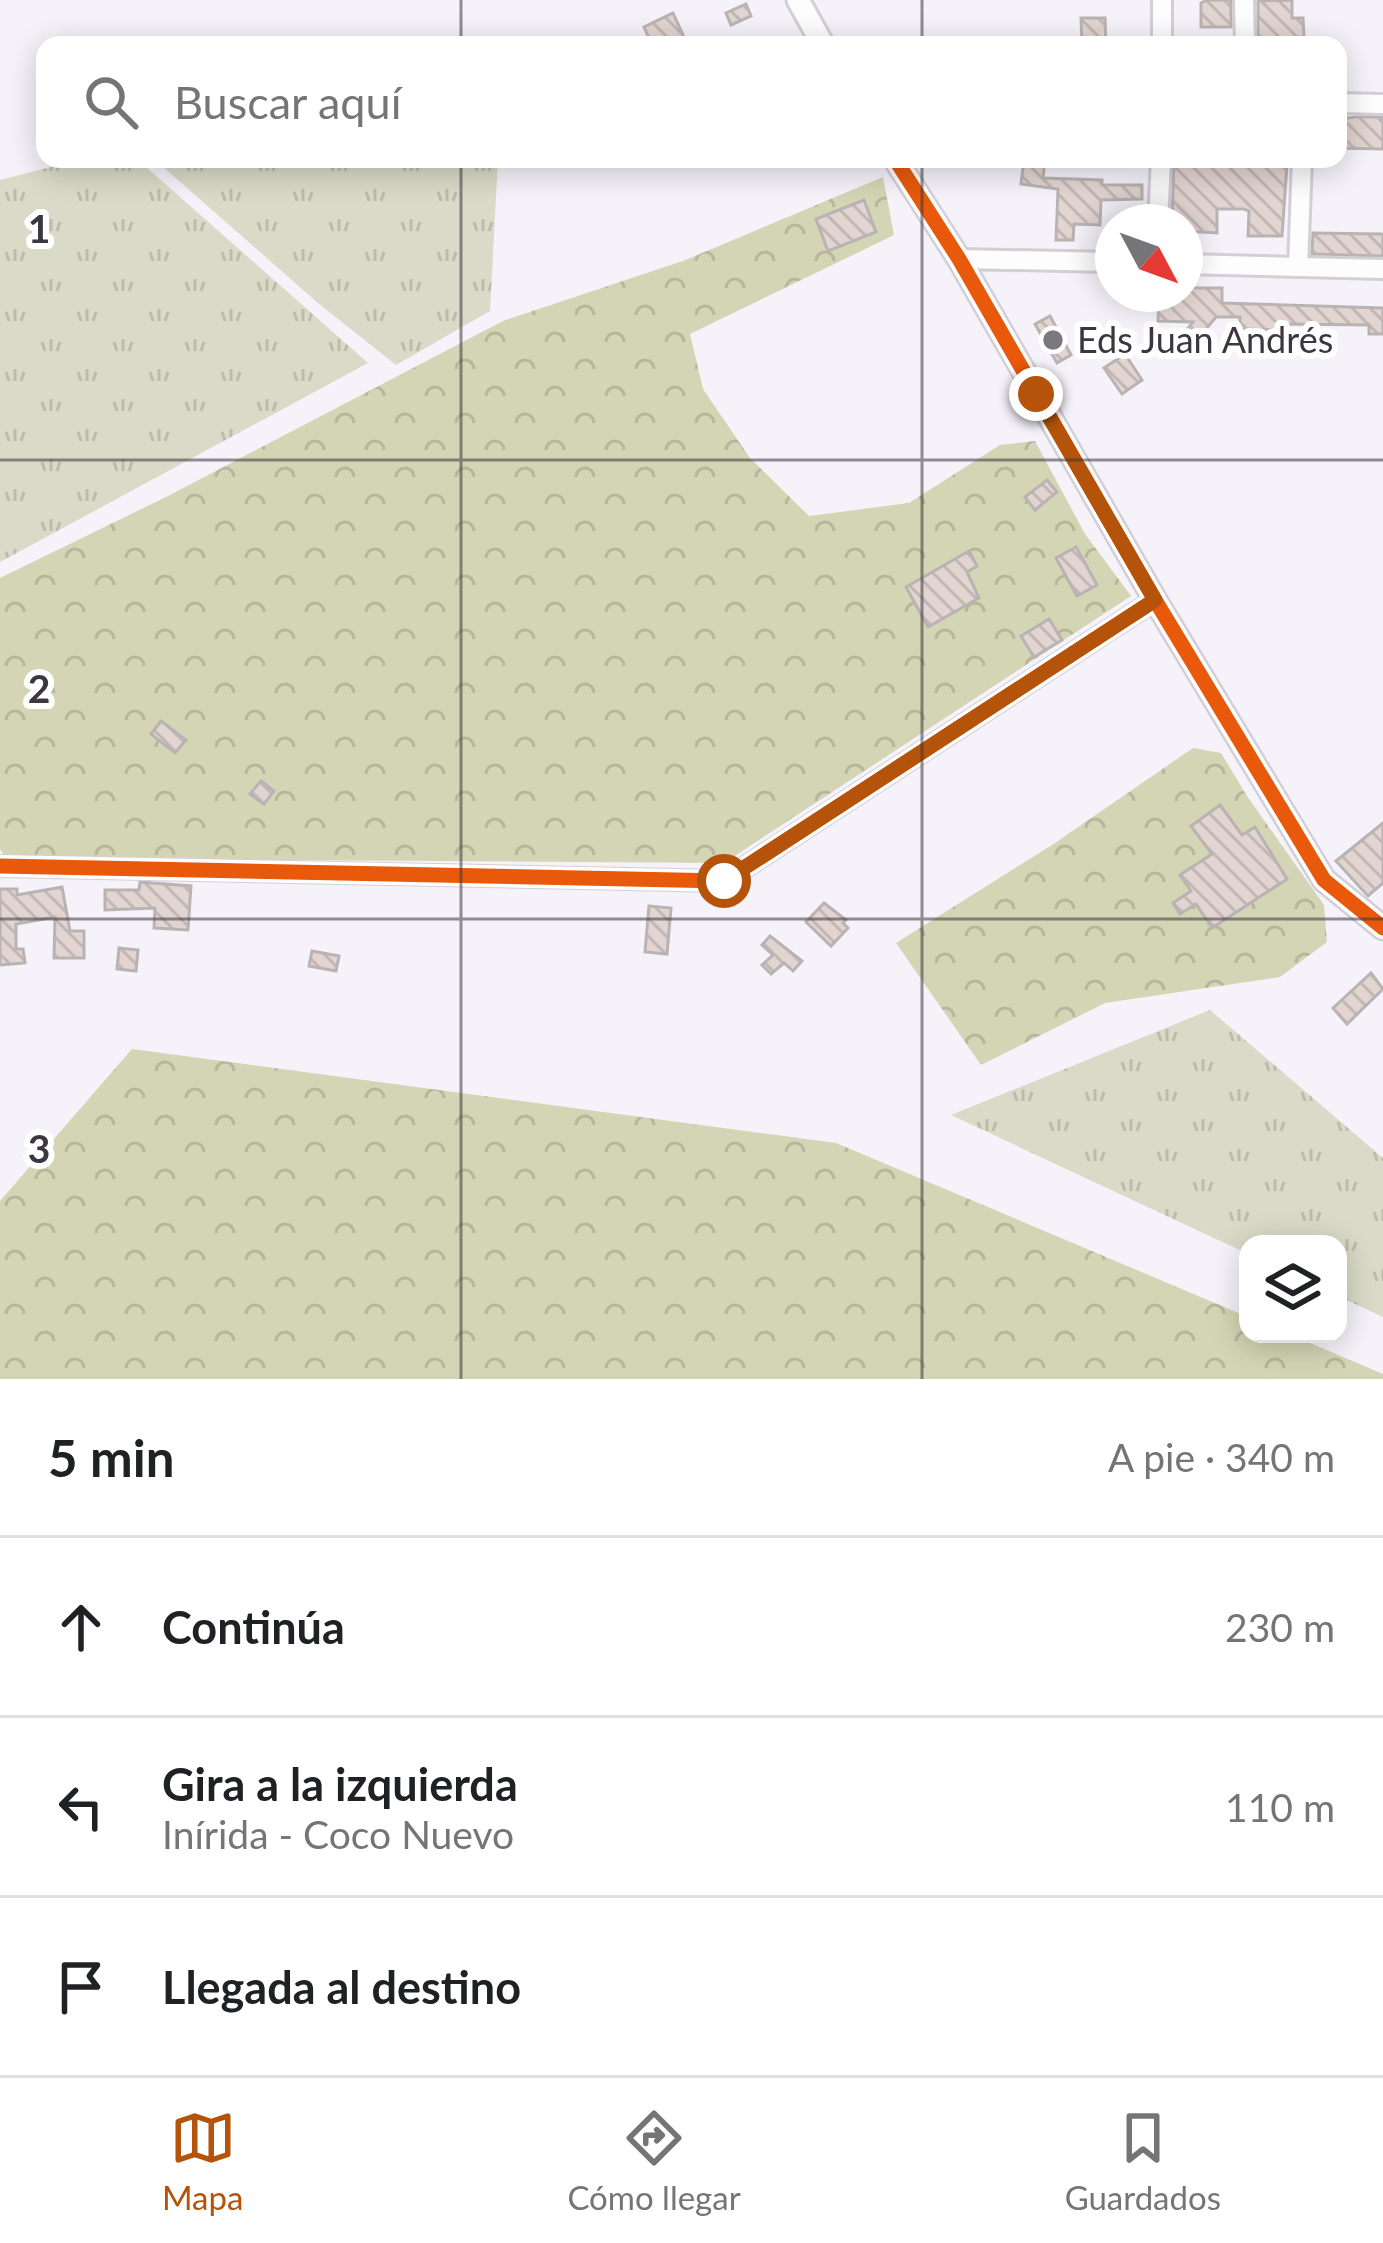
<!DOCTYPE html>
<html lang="es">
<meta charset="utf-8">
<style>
:root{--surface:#fff;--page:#f2f2f2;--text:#202124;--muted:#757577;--line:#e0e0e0;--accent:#b45309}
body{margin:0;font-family:Lato,sans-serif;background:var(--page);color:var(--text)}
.controls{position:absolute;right:36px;bottom:36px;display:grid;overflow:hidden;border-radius:24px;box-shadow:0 6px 30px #0003}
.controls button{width:108px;height:108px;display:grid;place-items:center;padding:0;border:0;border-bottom:3px solid var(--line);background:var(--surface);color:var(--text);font:60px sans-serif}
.compass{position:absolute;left:1095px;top:204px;width:108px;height:108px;border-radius:50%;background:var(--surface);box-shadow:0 6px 30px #0003;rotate:131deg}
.stop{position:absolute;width:36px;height:36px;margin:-27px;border:9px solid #b45309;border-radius:50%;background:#fff}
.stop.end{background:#b45309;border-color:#fff;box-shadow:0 3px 12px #0008}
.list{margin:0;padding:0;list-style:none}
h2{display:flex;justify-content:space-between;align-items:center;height:156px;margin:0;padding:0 48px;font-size:51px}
h2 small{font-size:39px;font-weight:400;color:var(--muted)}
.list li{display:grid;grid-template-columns:78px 1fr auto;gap:36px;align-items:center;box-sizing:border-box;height:180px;padding:0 48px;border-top:3px solid var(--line)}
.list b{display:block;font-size:45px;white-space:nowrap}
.list p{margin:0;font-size:39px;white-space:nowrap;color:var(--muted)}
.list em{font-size:39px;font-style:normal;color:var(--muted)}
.icon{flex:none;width:66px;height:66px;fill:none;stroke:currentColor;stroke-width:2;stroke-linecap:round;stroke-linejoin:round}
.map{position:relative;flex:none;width:1383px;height:1379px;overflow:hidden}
.search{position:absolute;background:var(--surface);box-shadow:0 6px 30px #0003;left:36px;right:36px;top:36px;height:132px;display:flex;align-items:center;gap:30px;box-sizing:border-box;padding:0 42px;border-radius:24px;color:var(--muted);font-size:45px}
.sheet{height:696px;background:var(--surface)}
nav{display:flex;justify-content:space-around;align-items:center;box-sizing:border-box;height:168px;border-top:3px solid var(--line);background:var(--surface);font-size:33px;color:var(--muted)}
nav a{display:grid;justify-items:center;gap:6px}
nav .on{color:var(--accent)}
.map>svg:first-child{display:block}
.grass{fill:url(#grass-tufts)}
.forest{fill:url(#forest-crowns)}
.building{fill:url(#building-back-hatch);stroke:#bab3b4;stroke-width:3}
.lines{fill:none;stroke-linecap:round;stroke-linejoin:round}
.minor-casing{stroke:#d3cfd7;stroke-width:24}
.tertiary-casing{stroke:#d3cfd7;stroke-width:27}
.minor{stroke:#fefdfe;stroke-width:18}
.tertiary{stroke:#fefdfe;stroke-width:21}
.cycleway-casing{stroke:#fff;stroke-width:22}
.cycleway{stroke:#e8590c;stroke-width:15}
.route{stroke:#b45309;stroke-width:15}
.grid{fill:none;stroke:#3b363f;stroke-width:3;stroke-opacity:0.55}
.poi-dot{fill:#7c7880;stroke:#fff;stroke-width:4.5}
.labels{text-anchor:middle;stroke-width:12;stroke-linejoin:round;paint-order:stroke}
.poi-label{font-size:36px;fill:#3b363f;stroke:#fff;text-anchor:start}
.grid-label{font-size:39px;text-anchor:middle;font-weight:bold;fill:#3b363f;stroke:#fff;stroke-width:12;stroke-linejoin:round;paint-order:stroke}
</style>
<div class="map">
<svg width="1383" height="1379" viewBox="0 0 1383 1379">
<defs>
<pattern id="grass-tufts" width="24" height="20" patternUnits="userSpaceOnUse" patternTransform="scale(3)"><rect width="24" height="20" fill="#d9dac7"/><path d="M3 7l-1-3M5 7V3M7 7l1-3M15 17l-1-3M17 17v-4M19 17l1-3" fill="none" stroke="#bbbcac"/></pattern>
<pattern id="forest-crowns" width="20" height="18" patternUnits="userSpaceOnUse" patternTransform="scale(3)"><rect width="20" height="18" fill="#d3d5b4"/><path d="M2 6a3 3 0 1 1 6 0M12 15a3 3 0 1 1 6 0" fill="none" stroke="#b6b79c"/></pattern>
<pattern id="building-back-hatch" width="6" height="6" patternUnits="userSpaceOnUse" patternTransform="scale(3)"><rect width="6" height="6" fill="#e2d4d0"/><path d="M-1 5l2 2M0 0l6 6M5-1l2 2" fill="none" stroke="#c3b7b4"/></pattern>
</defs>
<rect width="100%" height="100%" fill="#f6f2fa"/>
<g class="grass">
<path d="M 82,159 L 137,159 L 368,363 L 0,562 L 0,180 Z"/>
<path d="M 154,159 L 498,159 L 490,311 L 396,365 L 318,303 Z"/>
<path d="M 1210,1010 L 1383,1158 L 1383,1317 L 1338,1296 L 1338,1244 L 1248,1244 L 1248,1254 L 951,1115 Z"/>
</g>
<g class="forest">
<path d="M 883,177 L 894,235 L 690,334 L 703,389 L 750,458 L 809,516 L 909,503 L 1000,445 L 1035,441 L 1085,534 L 1131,596 L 724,863 L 6,858 L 0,849 L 0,578 L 166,497 L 503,321 L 683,261 Z"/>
<path d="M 1193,748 L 1221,753 L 1247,796 L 1324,905 L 1327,942 L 1280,977 L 1105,1003 L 981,1065 L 896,943 L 1052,845 Z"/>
<path d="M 132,1049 L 836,1143 L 1248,1317 L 1248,1334 L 1289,1334 L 1383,1374 L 1383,1379 L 0,1379 L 0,1201 Z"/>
</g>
<g class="building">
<path d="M 1207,0 L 1231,0 L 1231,27 L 1201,27 L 1201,3 Z"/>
<path d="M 1292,0 L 1292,18 L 1303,18 L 1304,37 L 1258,39 L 1258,1 Z"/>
<path d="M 746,4 L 751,16 L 731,25 L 726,13 Z"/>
<path d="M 673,13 L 684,37 L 667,45 L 652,45 L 644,27 Z"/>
<path d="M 1081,18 L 1105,18 L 1106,45 L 1082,45 Z"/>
<path d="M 1356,117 L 1383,117 L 1383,149 L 1338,148 L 1338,119 Z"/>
<path d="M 1024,159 L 1045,159 L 1043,178 L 1102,180 L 1102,185 L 1142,185 L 1142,199 L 1101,200 L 1100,225 L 1074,224 L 1073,240 L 1056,240 L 1058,189 L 1021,184 Z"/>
<path d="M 1174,159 L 1287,164 L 1282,236 L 1248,236 L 1249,211 L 1244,209 L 1217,209 L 1217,233 L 1185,231 L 1185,221 L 1172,221 Z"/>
<path d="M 864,200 L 876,232 L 828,251 L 816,219 Z"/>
<path d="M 1313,233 L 1383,234 L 1383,256 L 1312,254 Z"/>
<path d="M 1185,288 L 1222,288 L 1222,303 L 1383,308 L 1383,334 L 1369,334 L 1369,325 L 1286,324 L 1286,330 L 1240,329 L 1240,317 L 1216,317 L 1192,346 L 1181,337 L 1193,322 L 1158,321 L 1159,294 L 1185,294 Z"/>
<path d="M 1050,316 L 1071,355 L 1057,363 L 1035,324 Z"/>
<path d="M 1125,354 L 1142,380 L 1122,394 L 1104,368 Z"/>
<path d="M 1047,480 L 1057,492 L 1035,510 L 1025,497 Z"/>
<path d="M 1076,547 L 1097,585 L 1077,596 L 1056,558 Z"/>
<path d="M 969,551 L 977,566 L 967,572 L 979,598 L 928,627 L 906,587 Z"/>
<path d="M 1049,619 L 1062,640 L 1034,657 L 1021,636 Z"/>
<path d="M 161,721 L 186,740 L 175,753 L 151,734 Z"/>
<path d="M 261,781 L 274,791 L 264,804 L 250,794 Z"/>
<path d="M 1220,805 L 1242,835 L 1255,827 L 1287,879 L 1212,928 L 1196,904 L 1180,914 L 1173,903 L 1191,891 L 1180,875 L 1212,854 L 1191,826 Z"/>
<path d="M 1383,823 L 1383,883 L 1368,896 L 1336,861 Z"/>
<path d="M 140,882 L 191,886 L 188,930 L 154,928 L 155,908 L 105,910 L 105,890 L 139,890 Z"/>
<path d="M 62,887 L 70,931 L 84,931 L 84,958 L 54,958 L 55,917 L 16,924 L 16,949 L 23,949 L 25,963 L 0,965 L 0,889 L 17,889 L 17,895 Z"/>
<path d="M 824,903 L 846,920 L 843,923 L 848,928 L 831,946 L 806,922 Z"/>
<path d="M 649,906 L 671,908 L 667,954 L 645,952 Z"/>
<path d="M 770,936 L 802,961 L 793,971 L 784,963 L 771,974 L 762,965 L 773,955 L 762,945 Z"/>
<path d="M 119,948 L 138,950 L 136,971 L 117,969 Z"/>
<path d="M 312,951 L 339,956 L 336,971 L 309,966 Z"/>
<path d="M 1371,973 L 1383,989 L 1347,1024 L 1333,1008 Z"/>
</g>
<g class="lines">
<g class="minor-casing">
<g id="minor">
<path d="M 1162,0 L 1162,45"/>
<path d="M 1244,0 L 1245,45"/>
<path d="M 1338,103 L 1383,104"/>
<path d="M 1158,222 L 1161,159"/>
<path d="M 959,259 L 1113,262"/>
<path d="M 1185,264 L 1383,269"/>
<path d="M 1298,267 L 1302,159"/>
<path d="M 0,866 L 724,881 L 1155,600"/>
</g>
</g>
<g class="tertiary-casing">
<g id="tertiary">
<path d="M 798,0 L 823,45"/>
<path d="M 895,159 L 959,259 L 1155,600 L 1324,880 L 1383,928"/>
</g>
</g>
<use href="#minor" class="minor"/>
<use href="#tertiary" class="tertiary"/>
<g class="cycleway-casing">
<g id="cycleway">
<path d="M 895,159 L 959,259 L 1155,600 L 1324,880 L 1383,928"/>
<path d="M 0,866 L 724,881 L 1155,600"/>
</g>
</g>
<use href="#cycleway" class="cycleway"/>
</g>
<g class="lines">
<path class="route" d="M 724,881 L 1155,600 L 1036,394"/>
</g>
<path class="grid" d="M 461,0 L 461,45M 922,0 L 922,45M 461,159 L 461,1379M 922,159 L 922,1379M 0,460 L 1383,460M 0,919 L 1383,919"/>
<circle class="poi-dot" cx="1053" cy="340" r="12"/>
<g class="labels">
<g class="poi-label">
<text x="1077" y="353">Eds Juan Andrés</text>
</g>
</g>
<g class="grid-label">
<text x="39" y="243">1</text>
<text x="39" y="703">2</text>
<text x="39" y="1163">3</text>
</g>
</svg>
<div class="controls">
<button><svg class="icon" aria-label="layers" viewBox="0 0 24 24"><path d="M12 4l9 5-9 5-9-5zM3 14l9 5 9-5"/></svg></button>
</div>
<svg class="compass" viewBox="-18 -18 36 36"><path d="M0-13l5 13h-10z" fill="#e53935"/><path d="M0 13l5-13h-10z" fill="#757577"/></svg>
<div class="stop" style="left:724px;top:881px"></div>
<div class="stop end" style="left:1036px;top:394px"></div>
<div class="search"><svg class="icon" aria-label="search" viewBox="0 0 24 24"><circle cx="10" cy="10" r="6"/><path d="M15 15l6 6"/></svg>Buscar aquí</div>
</div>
<section class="sheet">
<h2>5 min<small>A pie · 340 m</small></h2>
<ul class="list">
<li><svg class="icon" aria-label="ahead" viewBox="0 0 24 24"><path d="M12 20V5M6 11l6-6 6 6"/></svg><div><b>Continúa</b></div><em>230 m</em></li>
<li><svg class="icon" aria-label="left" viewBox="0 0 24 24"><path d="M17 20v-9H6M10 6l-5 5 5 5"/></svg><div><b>Gira a la izquierda</b><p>Inírida - Coco Nuevo</p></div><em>110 m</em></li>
<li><svg class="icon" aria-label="arrive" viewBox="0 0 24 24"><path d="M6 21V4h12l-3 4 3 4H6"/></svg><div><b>Llegada al destino</b></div></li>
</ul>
</section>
<nav>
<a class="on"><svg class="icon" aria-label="map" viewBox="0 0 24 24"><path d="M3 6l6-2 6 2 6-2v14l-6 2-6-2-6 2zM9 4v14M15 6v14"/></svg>Mapa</a>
<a><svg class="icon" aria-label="directions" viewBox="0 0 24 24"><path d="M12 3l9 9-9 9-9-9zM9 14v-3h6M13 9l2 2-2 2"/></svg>Cómo llegar</a>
<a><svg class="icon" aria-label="saved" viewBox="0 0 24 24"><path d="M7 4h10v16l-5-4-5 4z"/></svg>Guardados</a>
</nav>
